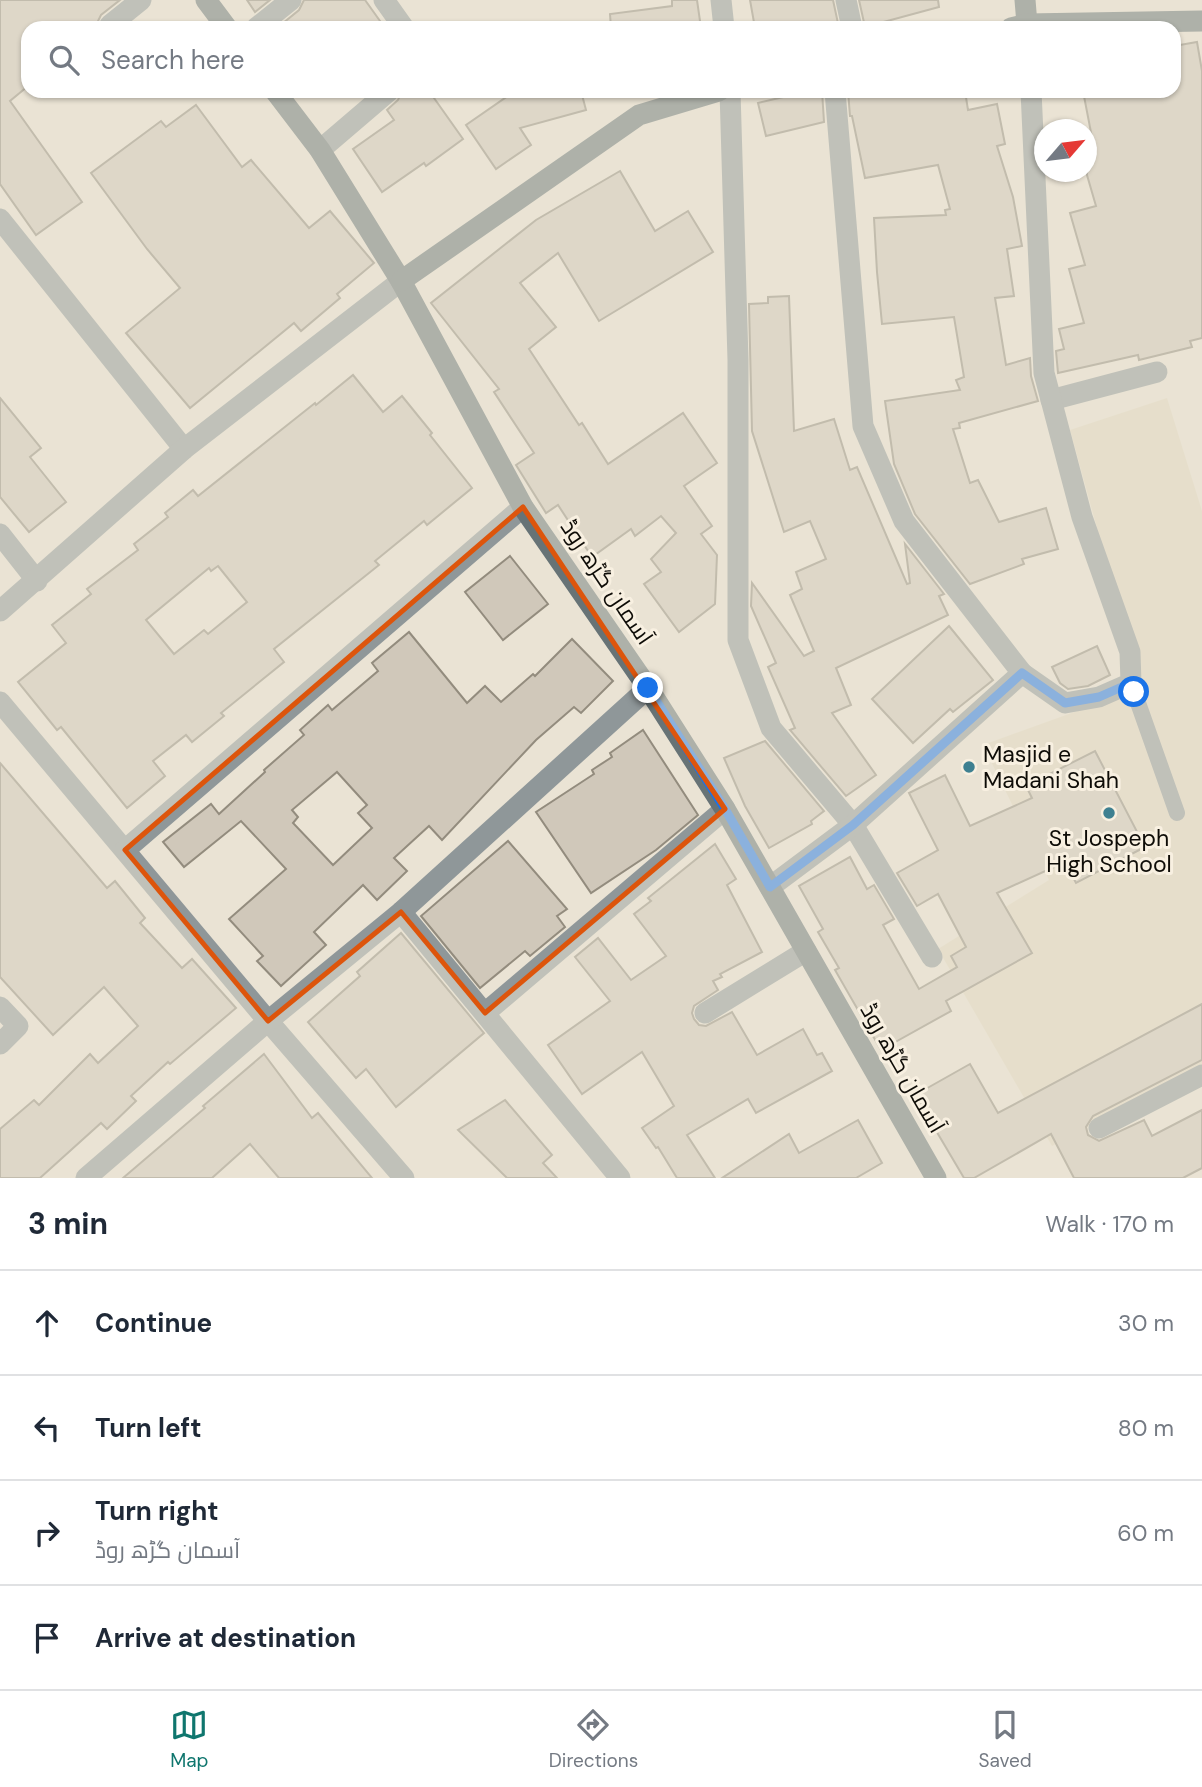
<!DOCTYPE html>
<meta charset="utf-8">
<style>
:root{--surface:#fff;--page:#f6f6f7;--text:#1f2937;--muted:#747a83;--line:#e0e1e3;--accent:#0f766e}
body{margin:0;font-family:"DM Sans",Cairo,sans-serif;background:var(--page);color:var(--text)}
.compass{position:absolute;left:1034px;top:119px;width:63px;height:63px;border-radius:50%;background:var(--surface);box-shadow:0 2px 5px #0004;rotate:62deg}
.stop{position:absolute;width:21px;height:21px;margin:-16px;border:5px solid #1a73e8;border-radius:50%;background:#fff}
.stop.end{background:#1a73e8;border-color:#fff;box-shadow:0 2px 7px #0008}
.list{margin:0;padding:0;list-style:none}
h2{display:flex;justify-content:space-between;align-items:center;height:91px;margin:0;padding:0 28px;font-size:30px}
h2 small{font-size:23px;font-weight:400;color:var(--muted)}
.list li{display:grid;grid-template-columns:46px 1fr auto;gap:21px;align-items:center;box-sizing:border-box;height:105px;padding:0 28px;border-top:2px solid var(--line)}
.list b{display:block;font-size:26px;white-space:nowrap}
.list p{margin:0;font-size:23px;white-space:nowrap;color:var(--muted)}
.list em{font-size:23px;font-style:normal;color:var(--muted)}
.icon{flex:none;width:38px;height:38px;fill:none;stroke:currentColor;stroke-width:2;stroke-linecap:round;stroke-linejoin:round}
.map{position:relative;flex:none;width:1202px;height:1178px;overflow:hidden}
.search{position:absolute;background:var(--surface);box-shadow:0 2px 5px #0004;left:21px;right:21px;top:21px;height:77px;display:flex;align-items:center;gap:18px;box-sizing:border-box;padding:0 24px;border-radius:21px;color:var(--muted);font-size:26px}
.sheet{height:511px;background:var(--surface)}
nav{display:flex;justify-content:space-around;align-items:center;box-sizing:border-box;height:98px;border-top:2px solid var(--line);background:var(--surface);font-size:19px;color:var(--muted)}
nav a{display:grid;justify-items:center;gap:4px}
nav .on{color:var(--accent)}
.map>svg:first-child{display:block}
.built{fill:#e3d8c2}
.building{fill:#d0c8ba;stroke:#938c7e;stroke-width:2;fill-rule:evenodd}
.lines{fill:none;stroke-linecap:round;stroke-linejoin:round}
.lane{stroke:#8f9799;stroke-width:16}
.street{stroke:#8f9799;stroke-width:21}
.secondary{stroke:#677376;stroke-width:21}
.route{stroke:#1a73e8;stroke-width:9}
.marked{fill:none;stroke:#dd550c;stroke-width:5;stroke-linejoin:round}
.poi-dot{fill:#3e8091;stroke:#f8f0e1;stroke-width:2.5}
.labels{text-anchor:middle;stroke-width:6;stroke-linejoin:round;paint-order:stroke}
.street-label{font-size:23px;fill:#0e0c07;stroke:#f8f0e1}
.poi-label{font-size:23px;fill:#0e0c07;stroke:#f8f0e1;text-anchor:start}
</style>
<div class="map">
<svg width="1202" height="1178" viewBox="0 0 1202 1178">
<rect width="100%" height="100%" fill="#eae3d4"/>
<path class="built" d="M 1167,398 L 1202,511 L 1202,1065 L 1052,1146 L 938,949 L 1049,880 L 983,745 L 1141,688 L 1070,430 Z"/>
<g class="building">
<path d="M 0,0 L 120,0 L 101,15 L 98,21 L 97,28 L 28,28 L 28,86 L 10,101 L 82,202 L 36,235 L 0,184 Z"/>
<path d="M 247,0 L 270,0 L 255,12 Z"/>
<path d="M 304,0 L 365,0 L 385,28 L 277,28 L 299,10 Z"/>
<path d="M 672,0 L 697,0 L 701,28 L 611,28 L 610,14 L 672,6 Z"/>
<path d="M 750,0 L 833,0 L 839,28 L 755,28 Z"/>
<path d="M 859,0 L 938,0 L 939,7 L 865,27 Z"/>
<path d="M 1197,42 L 1202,71 L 1202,338 L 1190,341 L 1192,347 L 1139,360 L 1138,355 L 1058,373 L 1056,351 L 1064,349 L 1059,329 L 1084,323 L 1069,269 L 1085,265 L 1070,213 L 1096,206 L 1087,175 L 1087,156 L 1095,153 L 1083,91 L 1174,91 L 1174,46 Z"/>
<path d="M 402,91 L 429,91 L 463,139 L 426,166 L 424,163 L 382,192 L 353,149 L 394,120 L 387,110 L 398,100 Z"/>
<path d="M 515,91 L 581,91 L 586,110 L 520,128 L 531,145 L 496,169 L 466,125 Z"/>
<path d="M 809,91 L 822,91 L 824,122 L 766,136 L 758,103 Z"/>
<path d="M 848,91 L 965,91 L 968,110 L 997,104 L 1005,144 L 997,146 L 1013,197 L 1022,246 L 1007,249 L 1014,296 L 995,298 L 1006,365 L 1030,358 L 1031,376 L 1038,401 L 959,423 L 960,428 L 953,429 L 970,483 L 978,480 L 999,522 L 1046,508 L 1058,549 L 1022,559 L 1024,564 L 970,584 L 915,514 L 894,464 L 885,401 L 960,390 L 956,380 L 964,377 L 954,317 L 882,324 L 877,272 L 874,218 L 946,215 L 945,210 L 950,209 L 938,165 L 865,178 L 852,116 L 850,116 Z"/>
<path d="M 196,105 L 242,167 L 251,160 L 309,228 L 330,211 L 374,263 L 337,294 L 340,298 L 301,331 L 294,323 L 190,408 L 126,333 L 180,288 L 147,249 L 91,173 L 161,121 L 166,127 Z"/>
<path d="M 620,171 L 655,231 L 688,211 L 713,252 L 599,321 L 558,253 L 520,283 L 556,327 L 529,349 L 579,425 L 582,423 L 608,464 L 683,413 L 717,463 L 684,486 L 712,526 L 701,534 L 717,555 L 715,604 L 679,632 L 644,584 L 661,572 L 651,559 L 676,533 L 661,516 L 635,536 L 631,529 L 592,557 L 558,505 L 546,513 L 516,465 L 534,453 L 494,392 L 499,389 L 431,303 L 536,220 Z"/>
<path d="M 789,296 L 794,431 L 834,419 L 850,470 L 857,467 L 907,584 L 910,583 L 905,544 L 944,594 L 939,596 L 948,615 L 836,668 L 851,705 L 832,713 L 876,775 L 846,796 L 790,730 L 795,728 L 768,667 L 776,663 L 751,606 L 752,583 L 804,656 L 814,651 L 790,595 L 802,589 L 796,572 L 826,559 L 810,521 L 784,532 L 752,431 L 749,304 L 768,303 L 768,297 Z"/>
<path d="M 353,375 L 383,412 L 402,396 L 432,433 L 430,435 L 472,488 L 427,525 L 424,521 L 375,561 L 379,565 L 274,649 L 284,662 L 221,713 L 224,716 L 192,742 L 186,735 L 153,761 L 165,776 L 127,808 L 61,727 L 57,730 L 18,682 L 66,643 L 52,625 L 91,594 L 87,589 L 138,550 L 134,544 L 168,517 L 165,513 L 193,490 L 198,496 L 315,403 L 316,405 ZM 218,566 L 247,602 L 208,634 L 204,630 L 174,654 L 146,620 L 209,568 L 211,571 Z"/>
<path d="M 0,398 L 41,448 L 30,457 L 66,502 L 29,532 L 0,497 Z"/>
<path d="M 510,556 L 548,604 L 503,640 L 465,592 Z"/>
<path d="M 949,626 L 993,680 L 953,712 L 950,709 L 913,743 L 872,699 Z"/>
<path d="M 409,632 L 467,703 L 485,686 L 501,702 L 533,674 L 535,676 L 572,639 L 613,681 L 581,713 L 574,707 L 536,740 L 442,840 L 429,826 L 394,858 L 407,871 L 377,900 L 363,885 L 314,932 L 326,945 L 281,986 L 257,961 L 263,956 L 229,919 L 286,869 L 241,821 L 184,867 L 163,842 L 211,804 L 219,814 L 265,772 L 264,770 L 304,735 L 300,730 L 328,705 L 332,710 L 378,671 L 372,663 ZM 337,772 L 367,805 L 358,813 L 372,828 L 333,865 L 293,823 L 298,817 L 292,810 Z"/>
<path d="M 1097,646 L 1110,675 L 1088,686 L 1068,689 L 1060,683 L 1052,667 Z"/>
<path d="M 643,730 L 698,815 L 656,850 L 591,893 L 536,812 L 594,774 L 592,770 L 612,757 L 610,753 Z"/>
<path d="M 765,741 L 824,811 L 811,821 L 812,824 L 769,848 L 745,806 L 724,758 Z"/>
<path d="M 1095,751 L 1145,847 L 1076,883 L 1065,862 L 997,893 L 1032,953 L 946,1001 L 951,1011 L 881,1050 L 835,970 L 839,968 L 818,932 L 823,929 L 799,886 L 850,857 L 867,889 L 874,885 L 894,919 L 883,925 L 919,989 L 957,967 L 951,956 L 966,947 L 938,894 L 917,906 L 897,873 L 938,850 L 909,793 L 945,775 L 970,826 L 1032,798 L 1026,786 Z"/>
<path d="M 0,763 L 107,888 L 115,881 L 145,918 L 140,923 L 182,968 L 192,959 L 236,1008 L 170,1064 L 168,1062 L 131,1096 L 136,1101 L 107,1129 L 101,1123 L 40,1178 L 0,1178 L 0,1129 L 34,1100 L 39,1105 L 90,1054 L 98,1063 L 138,1026 L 104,987 L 53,1035 L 0,977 Z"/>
<path d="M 508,841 L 567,909 L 557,916 L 565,927 L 530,956 L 525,951 L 480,988 L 421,916 Z"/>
<path d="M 715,844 L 736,879 L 727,885 L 762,952 L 720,974 L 722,977 L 713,981 L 718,990 L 694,1006 L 692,1013 L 694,1019 L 699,1025 L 706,1026 L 732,1012 L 757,1055 L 803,1029 L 817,1055 L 822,1053 L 832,1071 L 756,1113 L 748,1099 L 687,1135 L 715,1178 L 677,1178 L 658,1147 L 656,1148 L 642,1128 L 674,1106 L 642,1052 L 582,1094 L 548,1045 L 610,1001 L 575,957 L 598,938 L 631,980 L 666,956 L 634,914 L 651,901 L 648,898 Z"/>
<path d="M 401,933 L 484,1033 L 396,1107 L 366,1069 L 356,1078 L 308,1022 L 360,976 L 357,972 Z"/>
<path d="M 1202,1004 L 1202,1060 L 1093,1116 L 1086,1127 L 1088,1135 L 1099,1141 L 1144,1120 L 1152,1136 L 1202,1110 L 1202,1168 L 1183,1178 L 1074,1178 L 1051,1134 L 974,1178 L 964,1178 L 915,1095 L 970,1064 L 998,1113 Z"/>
<path d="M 264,1054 L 312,1118 L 318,1113 L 372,1178 L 279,1178 L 250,1144 L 212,1178 L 123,1178 L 205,1108 L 203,1106 Z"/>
<path d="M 505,1100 L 552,1155 L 543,1163 L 557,1178 L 507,1178 L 458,1130 Z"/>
<path d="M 858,1120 L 882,1163 L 856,1178 L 722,1178 L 789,1134 L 799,1153 Z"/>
</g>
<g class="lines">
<path class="lane" d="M 1131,683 L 1177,813"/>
<g class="street">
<path d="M 384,0 L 404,28"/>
<path d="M 721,0 L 724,28"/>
<path d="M 846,0 L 852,28"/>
<path d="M 110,25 L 141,0"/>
<path d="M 256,28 L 291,0"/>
<path d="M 730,91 L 738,360 L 738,640 L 771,728 L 853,825 L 932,957"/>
<path d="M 320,150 L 389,91"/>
<path d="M 0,219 L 184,449"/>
<path d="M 1051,400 L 1157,372"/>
<path d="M 0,534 L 37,581"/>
<path d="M 0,611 L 184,449 L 401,281"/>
<path d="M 1022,673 L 1065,703 L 1099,697 L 1131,683 L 1130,652 L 1082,517 L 1044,373 L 1031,91"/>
<path d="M 0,702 L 268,1021 L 404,1178"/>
<path d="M 125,850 L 523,507"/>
<path d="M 770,887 L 853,825 L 1022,673 L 904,521 L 863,426 L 835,91"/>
<path d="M 401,912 L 620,1178"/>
<path d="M 0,1007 L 18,1026 L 0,1044"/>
<path d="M 485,1013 L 725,809"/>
<path d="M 705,1013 L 806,951"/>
<path d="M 1099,1128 L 1202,1075"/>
<path d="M 86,1178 L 268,1021 L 401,912 L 648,688"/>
</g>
<g class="secondary">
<path d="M 206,0 L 227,28"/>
<path d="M 1025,0 L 1027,24"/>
<path d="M 1011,28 L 1027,24 L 1202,21"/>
<path d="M 275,91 L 320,150 L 401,281 L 523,507 L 648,688 L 725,809 L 936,1178"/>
<path d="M 401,281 L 639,115 L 719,91"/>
</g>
</g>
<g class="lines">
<path class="route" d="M 648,688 L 725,809 L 770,887 L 853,825 L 1022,673 L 1065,703 L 1099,697 L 1131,683 L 1134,692"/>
</g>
<path d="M0 0H1202V1178H0ZM 523,507 L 725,809 L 485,1013 L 401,912 L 268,1021 L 125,850 Z" fill="#eae3d4" fill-opacity=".55" fill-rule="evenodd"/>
<path class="marked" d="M 523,507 L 725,809 L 485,1013 L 401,912 L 268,1021 L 125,850 Z"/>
<g class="poi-dot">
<circle cx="969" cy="767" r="7"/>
<circle cx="1109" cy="813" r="7"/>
</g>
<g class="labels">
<g class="street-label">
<text transform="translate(607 582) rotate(56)" y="8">آسمان گڑھ روڈ</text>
<text transform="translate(903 1068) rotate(60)" y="8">آسمان گڑھ روڈ</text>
</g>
<g class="poi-label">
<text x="983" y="762">Masjid e<tspan x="983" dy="26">Madani Shah</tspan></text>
<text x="1109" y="846" text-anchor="middle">St Jospeph<tspan x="1109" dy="26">High School</tspan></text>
</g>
</g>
</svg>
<svg class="compass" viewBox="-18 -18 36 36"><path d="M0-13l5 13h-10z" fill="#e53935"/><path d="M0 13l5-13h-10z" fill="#747a83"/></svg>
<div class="stop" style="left:1134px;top:692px"></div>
<div class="stop end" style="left:648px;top:688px"></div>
<div class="search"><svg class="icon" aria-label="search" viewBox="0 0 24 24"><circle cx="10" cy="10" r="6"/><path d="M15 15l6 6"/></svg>Search here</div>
</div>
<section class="sheet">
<h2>3 min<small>Walk · 170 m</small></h2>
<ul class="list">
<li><svg class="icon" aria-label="ahead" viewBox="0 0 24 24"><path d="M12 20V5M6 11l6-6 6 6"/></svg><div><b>Continue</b></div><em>30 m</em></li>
<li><svg class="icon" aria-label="left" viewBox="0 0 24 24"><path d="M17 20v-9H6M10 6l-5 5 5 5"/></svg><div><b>Turn left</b></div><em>80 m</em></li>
<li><svg class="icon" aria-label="right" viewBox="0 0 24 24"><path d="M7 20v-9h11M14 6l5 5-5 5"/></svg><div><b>Turn right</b><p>آسمان گڑھ روڈ</p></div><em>60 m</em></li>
<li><svg class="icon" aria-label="arrive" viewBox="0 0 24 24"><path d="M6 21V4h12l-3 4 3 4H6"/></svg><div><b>Arrive at destination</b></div></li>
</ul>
</section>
<nav>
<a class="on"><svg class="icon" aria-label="map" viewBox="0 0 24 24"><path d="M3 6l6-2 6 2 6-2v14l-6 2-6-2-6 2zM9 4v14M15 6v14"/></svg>Map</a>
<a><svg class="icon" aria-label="directions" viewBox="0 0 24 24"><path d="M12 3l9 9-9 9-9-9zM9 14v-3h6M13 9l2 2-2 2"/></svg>Directions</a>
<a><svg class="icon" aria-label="saved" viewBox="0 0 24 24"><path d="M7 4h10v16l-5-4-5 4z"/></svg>Saved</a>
</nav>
